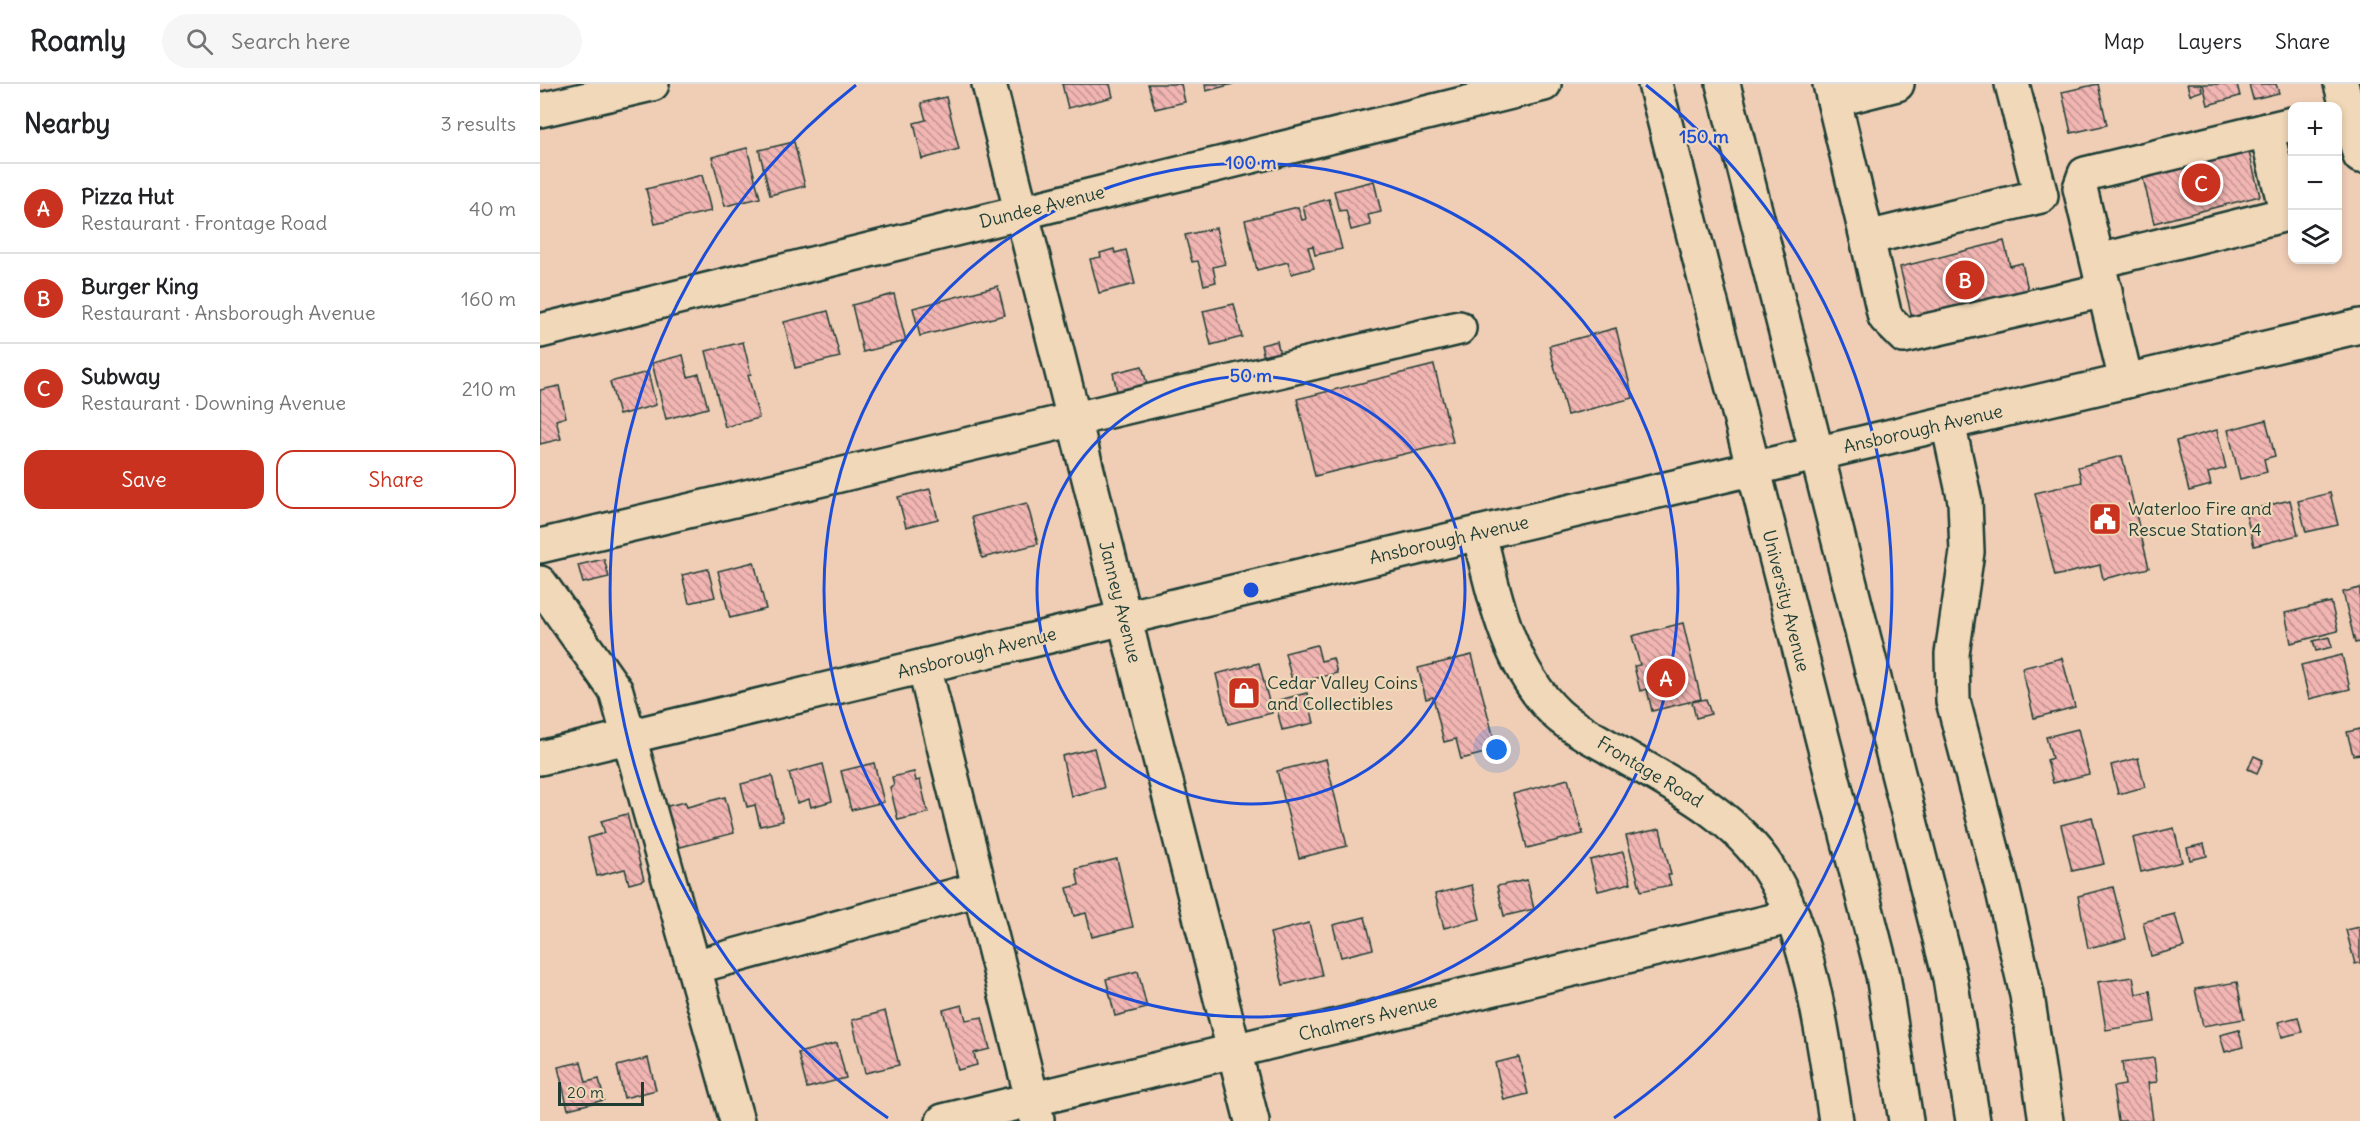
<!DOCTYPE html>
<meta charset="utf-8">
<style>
:root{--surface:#fff;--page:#f6f6f6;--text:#202124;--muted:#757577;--line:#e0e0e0;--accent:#c8321e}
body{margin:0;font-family:Delius,sans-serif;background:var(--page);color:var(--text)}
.controls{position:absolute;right:18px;top:18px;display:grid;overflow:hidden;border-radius:12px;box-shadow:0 3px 9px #0003}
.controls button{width:54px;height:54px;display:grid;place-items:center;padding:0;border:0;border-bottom:2px solid var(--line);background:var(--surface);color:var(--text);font:30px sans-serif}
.scale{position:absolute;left:18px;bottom:15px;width:86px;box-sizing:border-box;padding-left:6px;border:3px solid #1f3d34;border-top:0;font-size:16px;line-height:21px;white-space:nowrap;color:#1f3d34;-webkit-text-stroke:4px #f0d8b8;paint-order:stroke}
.you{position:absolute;left:957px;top:666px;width:21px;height:21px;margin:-15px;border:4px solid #fff;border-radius:50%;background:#1a73e8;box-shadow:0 0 0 9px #1a73e833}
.badge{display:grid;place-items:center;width:39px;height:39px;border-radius:50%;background:var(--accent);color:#fff;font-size:20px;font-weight:700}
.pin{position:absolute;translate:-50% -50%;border:3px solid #fff;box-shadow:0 2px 6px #0006}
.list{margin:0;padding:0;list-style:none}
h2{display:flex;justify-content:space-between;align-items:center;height:78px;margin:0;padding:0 24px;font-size:26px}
h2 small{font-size:20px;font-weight:400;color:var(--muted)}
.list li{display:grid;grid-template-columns:39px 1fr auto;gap:18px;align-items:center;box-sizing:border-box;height:90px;padding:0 24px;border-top:2px solid var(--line)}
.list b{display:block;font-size:22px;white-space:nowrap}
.list p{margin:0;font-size:20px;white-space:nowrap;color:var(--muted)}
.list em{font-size:20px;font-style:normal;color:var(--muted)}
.actions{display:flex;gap:12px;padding:18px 24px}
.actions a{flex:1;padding:14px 0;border:2px solid var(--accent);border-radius:18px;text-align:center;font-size:21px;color:var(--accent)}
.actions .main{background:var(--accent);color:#fff}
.icon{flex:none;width:33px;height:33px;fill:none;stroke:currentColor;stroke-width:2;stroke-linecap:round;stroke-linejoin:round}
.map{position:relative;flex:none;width:1820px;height:1037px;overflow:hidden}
header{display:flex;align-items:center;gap:36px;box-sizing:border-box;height:84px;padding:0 30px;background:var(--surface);border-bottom:2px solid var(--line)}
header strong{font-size:28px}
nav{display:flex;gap:33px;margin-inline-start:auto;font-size:21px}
.search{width:420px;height:54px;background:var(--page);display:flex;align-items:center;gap:15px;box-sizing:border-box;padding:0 21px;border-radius:33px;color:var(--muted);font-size:22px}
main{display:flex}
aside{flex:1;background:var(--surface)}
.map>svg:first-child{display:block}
.building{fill:url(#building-back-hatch);stroke:#1f3d34;stroke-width:1.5}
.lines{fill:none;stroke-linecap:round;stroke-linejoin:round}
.minor-casing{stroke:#1f3d34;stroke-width:38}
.major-casing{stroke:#1f3d34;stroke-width:38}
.minor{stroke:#f0d8b8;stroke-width:33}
.major{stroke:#f0d8b8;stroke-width:33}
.ring{fill:none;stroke:#1d4ed8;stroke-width:3}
.labels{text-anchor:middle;stroke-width:4.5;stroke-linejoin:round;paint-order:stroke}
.street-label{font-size:18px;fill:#1f3d34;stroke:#f0d8b8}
.poi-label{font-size:18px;fill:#1f3d34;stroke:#f0d8b8;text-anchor:start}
.centre{fill:#1d4ed8;stroke:#f0d8b8;stroke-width:3}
.ring-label{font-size:18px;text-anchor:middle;font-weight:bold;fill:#1d4ed8;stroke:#f0d8b8;stroke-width:4.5;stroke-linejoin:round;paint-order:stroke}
</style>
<header>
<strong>Roamly</strong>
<div class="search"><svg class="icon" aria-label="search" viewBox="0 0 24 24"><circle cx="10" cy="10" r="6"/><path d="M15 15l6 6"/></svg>Search here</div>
<nav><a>Map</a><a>Layers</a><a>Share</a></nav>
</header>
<main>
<aside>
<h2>Nearby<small>3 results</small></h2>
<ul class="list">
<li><span class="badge">A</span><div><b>Pizza Hut</b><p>Restaurant · Frontage Road</p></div><em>40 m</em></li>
<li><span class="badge">B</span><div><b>Burger King</b><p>Restaurant · Ansborough Avenue</p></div><em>160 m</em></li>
<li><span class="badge">C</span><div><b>Subway</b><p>Restaurant · Downing Avenue</p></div><em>210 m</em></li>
</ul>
<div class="actions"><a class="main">Save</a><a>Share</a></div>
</aside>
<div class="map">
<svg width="1820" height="1037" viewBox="0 0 1820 1037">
<defs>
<pattern id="building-back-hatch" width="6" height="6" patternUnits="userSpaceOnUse" patternTransform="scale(1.5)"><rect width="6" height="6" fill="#f1b5b2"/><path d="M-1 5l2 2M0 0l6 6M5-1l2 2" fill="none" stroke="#c39492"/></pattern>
</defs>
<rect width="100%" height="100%" fill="#f0ceb6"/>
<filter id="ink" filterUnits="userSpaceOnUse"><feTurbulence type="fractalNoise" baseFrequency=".0167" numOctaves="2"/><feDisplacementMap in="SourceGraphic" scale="12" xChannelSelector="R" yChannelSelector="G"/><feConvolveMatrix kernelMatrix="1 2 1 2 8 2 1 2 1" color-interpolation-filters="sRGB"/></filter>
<g filter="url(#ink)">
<g class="building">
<path d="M 522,0 L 570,0 L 573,13 L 528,24 Z"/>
<path d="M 608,0 L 641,0 L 645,18 L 615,25 Z"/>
<path d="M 665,0 L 693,0 L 666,7 Z"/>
<path d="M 1558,0 L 1567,41 L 1531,49 L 1522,8 Z"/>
<path d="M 1647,0 L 1661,0 L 1662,7 L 1650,11 Z"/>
<path d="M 1663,0 L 1697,0 L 1700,12 L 1668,21 Z"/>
<path d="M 1709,0 L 1736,0 L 1739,9 L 1713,15 Z"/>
<path d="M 406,13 L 419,65 L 382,75 L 374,39 L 386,36 L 381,19 Z"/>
<path d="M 254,58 L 265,102 L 230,111 L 219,66 Z"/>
<path d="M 1707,60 L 1720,112 L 1614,139 L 1601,86 Z"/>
<path d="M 207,64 L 220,114 L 185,122 L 172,73 Z"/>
<path d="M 162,91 L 171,127 L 115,140 L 106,105 Z"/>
<path d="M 834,97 L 841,128 L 828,131 L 831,141 L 811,146 L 806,126 L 799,127 L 794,107 Z"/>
<path d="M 789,115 L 802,165 L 775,171 L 773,162 L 768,163 L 774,184 L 751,190 L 748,178 L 717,186 L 705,136 L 758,123 L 762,136 L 766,135 L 763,122 Z"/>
<path d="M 676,144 L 685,180 L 673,183 L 676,198 L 664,201 L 658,177 L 652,178 L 645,151 Z"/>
<path d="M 1464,157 L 1470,182 L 1482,179 L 1489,210 L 1373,238 L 1360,183 Z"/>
<path d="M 574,165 L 575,169 L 586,166 L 595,200 L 559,209 L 550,175 L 561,173 L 560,169 Z"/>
<path d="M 458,202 L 465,231 L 380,252 L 373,224 Z"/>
<path d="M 354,210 L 366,257 L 323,268 L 312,221 Z"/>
<path d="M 694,220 L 702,253 L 671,261 L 663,227 Z"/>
<path d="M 288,227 L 300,273 L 255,284 L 244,238 Z"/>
<path d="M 1076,244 L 1093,314 L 1027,331 L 1009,262 Z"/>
<path d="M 737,257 L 740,270 L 724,274 L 721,261 Z"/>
<path d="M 203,258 L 211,290 L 208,291 L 219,334 L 185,343 L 166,267 Z"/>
<path d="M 143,271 L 148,293 L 159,290 L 168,324 L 126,335 L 112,279 Z"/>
<path d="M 894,281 L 913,358 L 775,392 L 757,315 Z"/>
<path d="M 602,282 L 607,300 L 577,307 L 573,289 Z"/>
<path d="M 108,288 L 116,321 L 79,331 L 70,298 Z"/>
<path d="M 19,302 L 26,333 L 16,336 L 21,355 L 0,360 L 0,306 Z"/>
<path d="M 1726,336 L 1735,372 L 1724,375 L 1727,388 L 1700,395 L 1688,346 Z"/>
<path d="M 1677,346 L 1686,384 L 1668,389 L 1671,401 L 1649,407 L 1636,357 Z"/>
<path d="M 1582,372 L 1609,484 L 1563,495 L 1560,481 L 1515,492 L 1495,409 L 1542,398 L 1538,383 Z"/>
<path d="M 390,405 L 398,435 L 366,443 L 358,413 Z"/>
<path d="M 1790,409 L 1798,441 L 1766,448 L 1758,417 Z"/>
<path d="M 1750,416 L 1758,451 L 1714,462 L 1705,427 Z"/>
<path d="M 487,419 L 498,460 L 442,474 L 432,433 Z"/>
<path d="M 64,475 L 69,493 L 43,499 L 38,481 Z"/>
<path d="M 214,478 L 226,525 L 190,534 L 178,487 Z"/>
<path d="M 168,485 L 175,513 L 149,519 L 142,491 Z"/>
<path d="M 1820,504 L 1820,558 L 1815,559 L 1803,508 Z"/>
<path d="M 1791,518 L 1798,547 L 1751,559 L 1745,529 Z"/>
<path d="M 1143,539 L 1161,615 L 1112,627 L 1107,605 L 1100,607 L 1094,582 L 1100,581 L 1092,552 Z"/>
<path d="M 1789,553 L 1792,563 L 1776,567 L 1773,557 Z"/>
<path d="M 777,561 L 781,577 L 793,574 L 797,589 L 753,600 L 745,569 Z"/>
<path d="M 932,571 L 957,666 L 921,675 L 916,655 L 904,658 L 893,613 L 886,615 L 878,584 Z"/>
<path d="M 1802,571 L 1810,605 L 1769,615 L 1761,581 Z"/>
<path d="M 1522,574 L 1535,623 L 1494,634 L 1482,584 Z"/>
<path d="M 719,579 L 732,629 L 688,640 L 676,590 Z"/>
<path d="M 767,609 L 774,639 L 742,646 L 735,617 Z"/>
<path d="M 1166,615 L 1171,630 L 1156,634 L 1152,618 Z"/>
<path d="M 1538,645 L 1549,690 L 1513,699 L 1507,676 L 1512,674 L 1506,653 Z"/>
<path d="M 1820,645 L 1820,670 L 1813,671 L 1807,648 Z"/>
<path d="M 554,664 L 564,704 L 531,712 L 522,672 Z"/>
<path d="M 1714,672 L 1723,676 L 1717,689 L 1708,685 Z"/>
<path d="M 1598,674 L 1605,703 L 1578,710 L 1571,681 Z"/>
<path d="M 786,675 L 807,762 L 759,774 L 737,687 Z"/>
<path d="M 334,679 L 344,718 L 311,726 L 301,687 Z"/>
<path d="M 283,680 L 292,717 L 271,723 L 269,715 L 257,719 L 249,689 Z"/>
<path d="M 374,688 L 376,697 L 380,696 L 388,729 L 358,736 L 350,703 L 354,702 L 352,693 Z"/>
<path d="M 232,692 L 243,737 L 220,742 L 215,721 L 207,723 L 201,700 Z"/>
<path d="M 1028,695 L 1043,750 L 987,764 L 973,710 Z"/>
<path d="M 185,713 L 194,749 L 129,766 L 119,724 L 145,718 L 147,723 Z"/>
<path d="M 87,730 L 104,796 L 89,800 L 85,785 L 57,792 L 48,754 L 65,749 L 61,737 Z"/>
<path d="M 1552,733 L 1564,780 L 1532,787 L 1521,741 Z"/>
<path d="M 1634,744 L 1642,778 L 1601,788 L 1593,754 Z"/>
<path d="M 1120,745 L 1131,791 L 1128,791 L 1131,801 L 1101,807 L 1086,752 Z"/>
<path d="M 1664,760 L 1667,772 L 1650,776 L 1647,764 Z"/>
<path d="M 1083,768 L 1091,799 L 1058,807 L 1050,776 Z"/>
<path d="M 577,775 L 593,843 L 552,853 L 546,829 L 534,832 L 527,804 L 539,801 L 536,785 Z"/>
<path d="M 987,796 L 994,825 L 964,832 L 957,802 Z"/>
<path d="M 932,801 L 940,835 L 904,844 L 895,810 Z"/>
<path d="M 1573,803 L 1586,855 L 1548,864 L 1538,812 Z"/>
<path d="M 1635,830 L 1644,863 L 1611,872 L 1603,838 Z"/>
<path d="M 825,833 L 833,865 L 801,873 L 793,841 Z"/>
<path d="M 769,839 L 782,891 L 743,901 L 730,849 Z"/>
<path d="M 1820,843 L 1820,879 L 1815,880 L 1806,846 Z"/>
<path d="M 598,887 L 607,924 L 575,932 L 566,895 Z"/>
<path d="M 1593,893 L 1596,910 L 1610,907 L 1615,938 L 1566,946 L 1558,898 Z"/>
<path d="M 1697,898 L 1704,935 L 1663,942 L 1655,905 Z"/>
<path d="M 422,921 L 426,936 L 442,933 L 450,965 L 434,969 L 437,981 L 418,986 L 403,926 Z"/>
<path d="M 345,927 L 359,981 L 325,989 L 312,936 Z"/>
<path d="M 1758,933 L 1762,948 L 1742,953 L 1738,938 Z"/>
<path d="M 1699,946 L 1703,963 L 1685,968 L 1680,951 Z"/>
<path d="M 297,959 L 306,994 L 267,1004 L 258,969 Z"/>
<path d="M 979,973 L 988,1010 L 964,1016 L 955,979 Z"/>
<path d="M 108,974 L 116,1006 L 84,1014 L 77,982 Z"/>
<path d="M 1614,974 L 1617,998 L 1608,999 L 1613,1037 L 1578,1037 L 1573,1003 L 1585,1001 L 1582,978 Z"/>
<path d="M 41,978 L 46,998 L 59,995 L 64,1016 L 28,1025 L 18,983 Z"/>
</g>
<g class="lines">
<g class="minor-casing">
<g id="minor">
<path d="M 449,0 L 712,1037"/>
<path d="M 1290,0 L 1327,154 L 1501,112 L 1472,0"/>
<path d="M 1801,0 L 1820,72"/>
<path d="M 1294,16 L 1357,0"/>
<path d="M 0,26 L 112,0"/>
<path d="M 1327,154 L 1345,233 L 1364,252 L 1565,206"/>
<path d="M 1559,177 L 1747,130 L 1726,46"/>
<path d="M 0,247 L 1004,0"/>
<path d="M 1586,297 L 1540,104 L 1545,90 L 1752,40"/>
<path d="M 1408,339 L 1425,417 L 1427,468 L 1412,570 L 1413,617 L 1463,807 L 1487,911 L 1506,1037"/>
<path d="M 939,449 C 954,511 968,583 1017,630 C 1032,644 1053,654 1070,664 C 1127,698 1191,727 1228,784 C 1270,848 1285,961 1296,1037"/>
<path d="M 0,462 L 919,244"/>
<path d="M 0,499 L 76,607 L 197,1037"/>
<path d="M 384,582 L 497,1035"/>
<path d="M 154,883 L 439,805"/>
<path d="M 403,1037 L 1253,832"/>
</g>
</g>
<g class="major-casing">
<g id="major">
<path d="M 1115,0 L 1343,891 L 1366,1037"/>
<path d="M 1183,0 L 1410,894 L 1433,1037"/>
<path d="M 0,674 L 939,449 L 1820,242"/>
</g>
</g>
<use href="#minor" class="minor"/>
<use href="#major" class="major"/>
</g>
</g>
<g class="ring">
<circle cx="711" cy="506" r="214"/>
<circle cx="711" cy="506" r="427"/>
<path d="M348 1034A641 641 0 0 1 316 1M1106 1A641 641 0 0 1 1074 1034"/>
</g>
<defs>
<g id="civic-square" transform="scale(1.725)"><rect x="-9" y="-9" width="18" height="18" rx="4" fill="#c8321e" stroke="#f0d8b8"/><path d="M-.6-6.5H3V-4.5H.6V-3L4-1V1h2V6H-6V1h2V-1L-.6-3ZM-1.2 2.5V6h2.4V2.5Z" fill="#fff"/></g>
<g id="shop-square" transform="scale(1.725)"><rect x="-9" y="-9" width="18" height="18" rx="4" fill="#c8321e" stroke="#f0d8b8"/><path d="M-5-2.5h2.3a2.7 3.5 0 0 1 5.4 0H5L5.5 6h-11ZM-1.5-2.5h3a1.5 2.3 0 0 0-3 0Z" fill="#fff"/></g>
</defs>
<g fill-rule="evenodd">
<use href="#civic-square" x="1565" y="435"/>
<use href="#shop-square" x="704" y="609"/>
</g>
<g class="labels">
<g class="street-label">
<text transform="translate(502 123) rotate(-14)" y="6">Dundee Avenue</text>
<text transform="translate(1383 345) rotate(-13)" y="6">Ansborough Avenue</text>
<text transform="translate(909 456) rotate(-13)" y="6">Ansborough Avenue</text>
<text transform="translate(1246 517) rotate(76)" y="6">University Avenue</text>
<text transform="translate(580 518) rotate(76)" y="6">Janney Avenue</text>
<text transform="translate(437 569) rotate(-14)" y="6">Ansborough Avenue</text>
<text transform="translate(1110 688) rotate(31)" y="6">Frontage Road</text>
<text transform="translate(828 934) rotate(-14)" y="6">Chalmers Avenue</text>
</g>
<g class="poi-label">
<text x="1588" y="431">Waterloo Fire and<tspan x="1588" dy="21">Rescue Station 4</tspan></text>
<text x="727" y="605">Cedar Valley Coins<tspan x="727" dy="21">and Collectibles</tspan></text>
</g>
</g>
<circle cx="711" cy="506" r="9" class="centre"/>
<g class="ring-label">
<text x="1164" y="59">150 m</text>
<text x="711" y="85">100 m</text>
<text x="711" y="298">50 m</text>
</g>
</svg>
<div class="controls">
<button>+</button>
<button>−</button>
<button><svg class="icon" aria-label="layers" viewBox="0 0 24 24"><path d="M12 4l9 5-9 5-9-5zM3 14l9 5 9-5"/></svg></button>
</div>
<div class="scale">20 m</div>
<div class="you"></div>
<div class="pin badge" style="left:1126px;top:594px">A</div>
<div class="pin badge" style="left:1425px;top:196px">B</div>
<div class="pin badge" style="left:1661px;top:99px">C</div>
</div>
</main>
